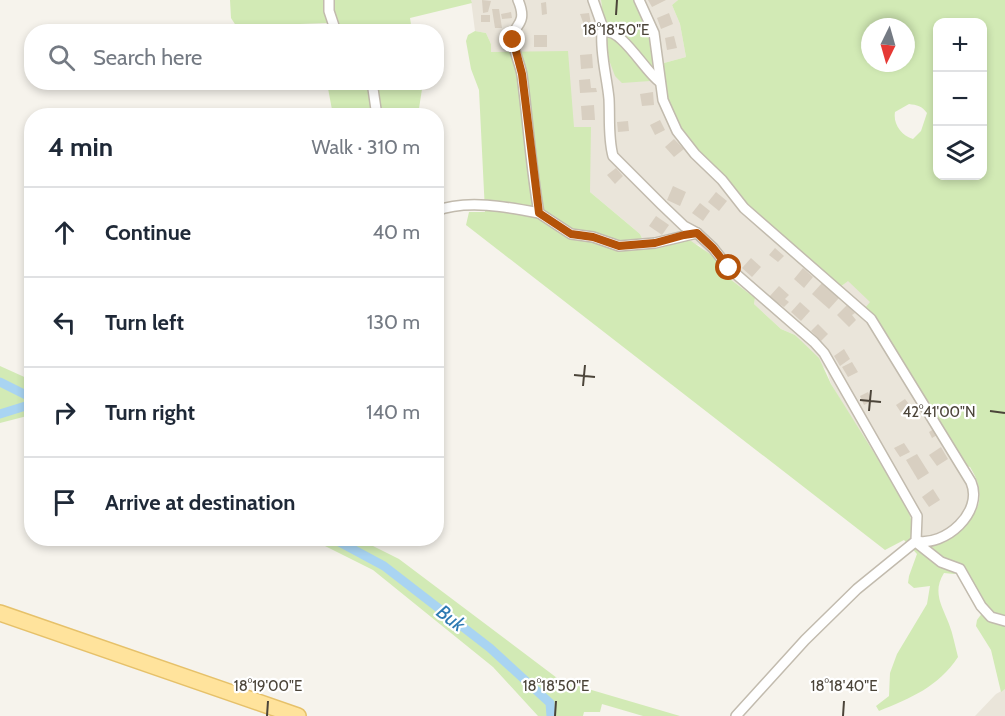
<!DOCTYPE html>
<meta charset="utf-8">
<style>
:root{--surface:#fff;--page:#f6f6f7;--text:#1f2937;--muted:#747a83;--line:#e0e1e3}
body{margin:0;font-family:Cabin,sans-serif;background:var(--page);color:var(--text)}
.controls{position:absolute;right:18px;top:18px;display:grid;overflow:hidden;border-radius:12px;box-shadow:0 3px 9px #0003}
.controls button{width:54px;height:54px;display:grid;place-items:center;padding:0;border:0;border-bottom:2px solid var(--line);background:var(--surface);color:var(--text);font:30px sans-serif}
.compass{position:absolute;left:861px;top:18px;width:54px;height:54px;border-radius:50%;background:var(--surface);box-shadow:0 3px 9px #0003;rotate:185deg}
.stop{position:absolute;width:18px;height:18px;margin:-14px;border:4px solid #b45309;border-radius:50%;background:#fff}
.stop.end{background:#b45309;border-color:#fff;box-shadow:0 2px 6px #0008}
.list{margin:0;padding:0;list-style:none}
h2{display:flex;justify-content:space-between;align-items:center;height:78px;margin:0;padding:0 24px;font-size:26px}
h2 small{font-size:20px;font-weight:400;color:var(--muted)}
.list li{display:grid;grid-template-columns:39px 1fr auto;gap:18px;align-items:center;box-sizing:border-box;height:90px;padding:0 24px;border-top:2px solid var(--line)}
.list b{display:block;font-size:22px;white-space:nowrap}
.list em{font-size:20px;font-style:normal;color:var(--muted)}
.icon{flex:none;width:33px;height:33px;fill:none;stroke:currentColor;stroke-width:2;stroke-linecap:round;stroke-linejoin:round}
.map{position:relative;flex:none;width:1005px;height:716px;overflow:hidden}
.search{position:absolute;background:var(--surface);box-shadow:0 3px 9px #0003;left:24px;top:24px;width:420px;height:66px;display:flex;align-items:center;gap:15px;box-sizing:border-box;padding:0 21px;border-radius:24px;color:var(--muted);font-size:22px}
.panel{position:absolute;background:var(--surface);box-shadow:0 3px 9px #0003;left:24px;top:108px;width:420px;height:438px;border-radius:24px}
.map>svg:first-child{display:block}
.residential{fill:#eae5da}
.green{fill:#d2eab5;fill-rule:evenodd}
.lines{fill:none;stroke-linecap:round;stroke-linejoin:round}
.canal{stroke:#a9d4f2;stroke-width:9}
.building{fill:#d8cfc1}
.minor-casing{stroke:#c2bbae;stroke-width:12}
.primary-casing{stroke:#e6c16a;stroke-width:18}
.minor{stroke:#fff;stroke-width:9}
.primary{stroke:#ffe39c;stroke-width:15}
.route{stroke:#b45309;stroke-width:8}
.ticks{fill:none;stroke:#4b4439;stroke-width:2}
.labels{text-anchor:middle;stroke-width:4.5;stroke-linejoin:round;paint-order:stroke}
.water-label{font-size:20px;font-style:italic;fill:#2e7ab2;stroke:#fff}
.ticks-label{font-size:15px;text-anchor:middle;fill:#4b4439;stroke:#fff;stroke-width:4.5;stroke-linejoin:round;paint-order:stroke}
</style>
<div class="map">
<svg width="1005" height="716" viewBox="0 0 1005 716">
<rect width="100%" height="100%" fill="#f6f3ec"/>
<g class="residential">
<path d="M 471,0 L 601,0 L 609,60 L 664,80 L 840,288 L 848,280 L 871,302 L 866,308 L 882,326 L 979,485 L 981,491 L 978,503 L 966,526 L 938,545 L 926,539 L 910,537 L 912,522 L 831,384 L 827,371 L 795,335 L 781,329 L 754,304 L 755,298 L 726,276 L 724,269 L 699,245 L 683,241 L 660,248 L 647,249 L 640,234 L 590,192 L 590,127 L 574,127 L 491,52 L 491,44 L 486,33 L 475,31 Z"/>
<path d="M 644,0 L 678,0 L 672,5 L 680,24 L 686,57 L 664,63 L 658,34 Z"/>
<path d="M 1005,689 L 1005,716 L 975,716 L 996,694 Z"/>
</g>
<g class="green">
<path d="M 230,0 L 471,0 L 472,3 L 410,18 L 412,31 L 326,31 L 327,23 L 300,24 L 279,31 L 240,32 L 231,18 Z"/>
<path d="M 601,0 L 644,0 L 658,34 L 664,63 L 686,57 L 680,24 L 672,5 L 678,0 L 1005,0 L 1005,618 C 984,613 972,586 961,569 L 954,574 L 944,573 C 932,592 942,606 949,624 C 953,634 955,646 958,657 C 938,687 911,698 879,711 L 876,706 L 889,696 L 890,673 L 897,654 L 927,604 L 930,586 L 914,588 L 908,583 L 909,576 L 917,554 L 904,540 L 885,550 L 466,225 L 469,212 L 485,212 L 479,90 L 471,69 L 466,41 L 468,35 L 475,31 L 486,33 L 491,44 L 491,52 L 568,51 L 574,127 L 591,127 L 590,192 L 640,234 L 647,249 L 660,248 L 683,241 L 691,241 L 710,254 L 724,269 L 726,276 L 755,298 L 754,304 L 781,329 L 795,335 L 819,358 L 831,384 L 906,504 L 912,522 L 911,536 L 931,538 L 938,545 C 969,525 994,505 970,467 L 967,466 L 882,331 L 882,326 L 865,308 L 870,302 L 848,281 L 839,288 L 747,207 L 687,141 L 666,99 L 664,80 L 622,83 L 615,76 L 609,60 ZM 938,22 L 982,22 L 982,176 L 938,176 ZM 870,27 L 906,27 L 906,63 L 870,63 ZM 909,104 C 917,105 922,106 927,113 L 921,131 L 913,139 C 901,135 893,124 895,112 Z"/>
<path d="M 327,83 L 421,83 L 422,89 L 418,115 L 333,115 Z"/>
<path d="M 0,366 L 31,380 L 31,415 L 0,423 Z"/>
<path d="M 311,539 L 359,539 L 399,559 L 561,681 L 680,716 L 643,716 L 602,704 L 600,712 L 584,712 L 583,716 L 538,716 L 493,667 L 373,570 Z"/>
<path d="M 983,612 L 1005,624 L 1005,689 L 1001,692 L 991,650 L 976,626 L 977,620 Z"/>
</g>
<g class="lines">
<g class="canal">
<path d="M 0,382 L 32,398"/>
<path d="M 0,414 L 32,404"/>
<path d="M 332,538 L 384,566 L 490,648 L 550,703 L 551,716"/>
</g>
</g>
<g class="building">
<path d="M 482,0 L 491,1 L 488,12 L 483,13 Z"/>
<path d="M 648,0 L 666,0 L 652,7 Z"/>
<path d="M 546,2 L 547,14 L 542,15 L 541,3 Z"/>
<path d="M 492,9 L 499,9 L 502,28 L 495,28 Z"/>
<path d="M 511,12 L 512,18 L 502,19 L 501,14 Z"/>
<path d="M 589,13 L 591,24 L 584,25 L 580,14 Z"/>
<path d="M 669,13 L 673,24 L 661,29 L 657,18 Z"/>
<rect x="481" y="15" width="9" height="7"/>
<rect x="534" y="35" width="13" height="12"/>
<path d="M 674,36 L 677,48 L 667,50 L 665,38 Z"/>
<path d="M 592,54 L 593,68 L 581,69 L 580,55 Z"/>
<path d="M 590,79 L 591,88 L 596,88 L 597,92 L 580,93 L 579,80 Z"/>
<path d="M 653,92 L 654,105 L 642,106 L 640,94 Z"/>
<path d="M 594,105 L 595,120 L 582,120 L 581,106 Z"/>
<path d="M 660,120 L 665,130 L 655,135 L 650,125 Z"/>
<path d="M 628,121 L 629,131 L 618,132 L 617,122 Z"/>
<path d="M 674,139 L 684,149 L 674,157 L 665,147 Z"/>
<path d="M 616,168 L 623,176 L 615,184 L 607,175 Z"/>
<path d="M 673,186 L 686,192 L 680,206 L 667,200 Z"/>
<path d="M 716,192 L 727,201 L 719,211 L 708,202 Z"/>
<path d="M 700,203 L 710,211 L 703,221 L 692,213 Z"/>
<path d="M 656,216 L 669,225 L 662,235 L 649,226 Z"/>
<path d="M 775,248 L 784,256 L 778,262 L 769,255 Z"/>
<path d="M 751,258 L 761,267 L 752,277 L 742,268 Z"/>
<path d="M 803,268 L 813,277 L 804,288 L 794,279 Z"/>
<path d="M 822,283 L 839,298 L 829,309 L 812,294 Z"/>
<path d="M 779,286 L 789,295 L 785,299 L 789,302 L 784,307 L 769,297 Z"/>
<path d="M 800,302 L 810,311 L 801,321 L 791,312 Z"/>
<path d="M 847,305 L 855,313 L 852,315 L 856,320 L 849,327 L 837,315 Z"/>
<path d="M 818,324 L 828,334 L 821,341 L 811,331 Z"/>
<path d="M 844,349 L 850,359 L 840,366 L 834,356 Z"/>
<path d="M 852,362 L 858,372 L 848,377 L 842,367 Z"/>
<path d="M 868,392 L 872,401 L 864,405 L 860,396 Z"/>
<path d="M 905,399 L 912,408 L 902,414 L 896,405 Z"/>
<path d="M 934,429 L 937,435 L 932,438 L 929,432 Z"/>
<path d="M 904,443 L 910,452 L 900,457 L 894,448 Z"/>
<path d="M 941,447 L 948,459 L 937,466 L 929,455 Z"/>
<path d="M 917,454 L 929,473 L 918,480 L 906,460 Z"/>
<path d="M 933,489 L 940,500 L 929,507 L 922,497 Z"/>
</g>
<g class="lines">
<g class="minor-casing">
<g id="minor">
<path d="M 329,0 L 329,11 L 336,32"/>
<path d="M 518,0 C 529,26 512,24 513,39 C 513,50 520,63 522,75 C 528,121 531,168 539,213 L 571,234 L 593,237 L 619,246 L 655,243 L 697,233 L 713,248 L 729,268 L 814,342 L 824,353 L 917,516 L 916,541 L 857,589 L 805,640 L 736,716"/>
<path d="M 593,0 L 604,31"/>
<path d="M 639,0 L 654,33 L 663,100 L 677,131 L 695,154 L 722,180 L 744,208 L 871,319 L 971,482 C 984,512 945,547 916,541"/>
<path d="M 372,82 L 377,116"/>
<path d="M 660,82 C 645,72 620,25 602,32 C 600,54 607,77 609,99 C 610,118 608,138 613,156 L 662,205 L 684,226 L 697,233"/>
<path d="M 436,211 C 466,199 508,207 539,213"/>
<path d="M 917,543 L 941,562 L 960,569 L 981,606 L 991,617 L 1005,621"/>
</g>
</g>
<g class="primary-casing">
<path id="primary" d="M 0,613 L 298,716"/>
</g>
<use href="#minor" class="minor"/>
<use href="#primary" class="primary"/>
</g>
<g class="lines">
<path class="route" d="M 513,40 L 522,74 L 539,213 L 571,234 L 593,237 L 619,246 L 655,243 L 684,235 L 697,233 L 713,248 L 729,268"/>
</g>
<path class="ticks" d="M 616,15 L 617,0M 574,375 L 595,377M 583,386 L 585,365M 860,400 L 881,402M 869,411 L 871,390M 990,411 L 1005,413M 267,716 L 268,701M 555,716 L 556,701M 843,716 L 844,701"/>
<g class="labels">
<g class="water-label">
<text transform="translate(451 618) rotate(38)" y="7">Buk</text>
</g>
</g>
<g class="ticks-label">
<text x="616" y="35">18°18'50"E</text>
<text x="939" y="417">42°41'00"N</text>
<text x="268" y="691">18°19'00"E</text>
<text x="556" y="691">18°18'50"E</text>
<text x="844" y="691">18°18'40"E</text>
</g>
</svg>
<div class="controls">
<button>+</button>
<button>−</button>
<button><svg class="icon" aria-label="layers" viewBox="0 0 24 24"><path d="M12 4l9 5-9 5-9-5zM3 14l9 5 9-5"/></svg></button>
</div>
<svg class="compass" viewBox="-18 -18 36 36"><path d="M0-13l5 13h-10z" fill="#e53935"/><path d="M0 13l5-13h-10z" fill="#747a83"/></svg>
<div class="stop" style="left:729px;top:268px"></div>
<div class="stop end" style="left:513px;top:40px"></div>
<div class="search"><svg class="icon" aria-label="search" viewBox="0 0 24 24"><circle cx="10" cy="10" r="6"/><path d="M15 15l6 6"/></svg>Search here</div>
<section class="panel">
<h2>4 min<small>Walk · 310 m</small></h2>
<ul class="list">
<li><svg class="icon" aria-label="ahead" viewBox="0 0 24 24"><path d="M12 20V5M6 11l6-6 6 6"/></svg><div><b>Continue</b></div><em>40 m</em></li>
<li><svg class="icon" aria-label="left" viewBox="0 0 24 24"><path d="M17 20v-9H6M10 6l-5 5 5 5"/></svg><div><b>Turn left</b></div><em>130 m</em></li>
<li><svg class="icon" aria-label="right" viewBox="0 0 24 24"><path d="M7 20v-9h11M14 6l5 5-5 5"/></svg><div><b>Turn right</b></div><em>140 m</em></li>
<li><svg class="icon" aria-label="arrive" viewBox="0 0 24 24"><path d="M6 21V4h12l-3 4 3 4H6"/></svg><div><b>Arrive at destination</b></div></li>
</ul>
</section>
</div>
